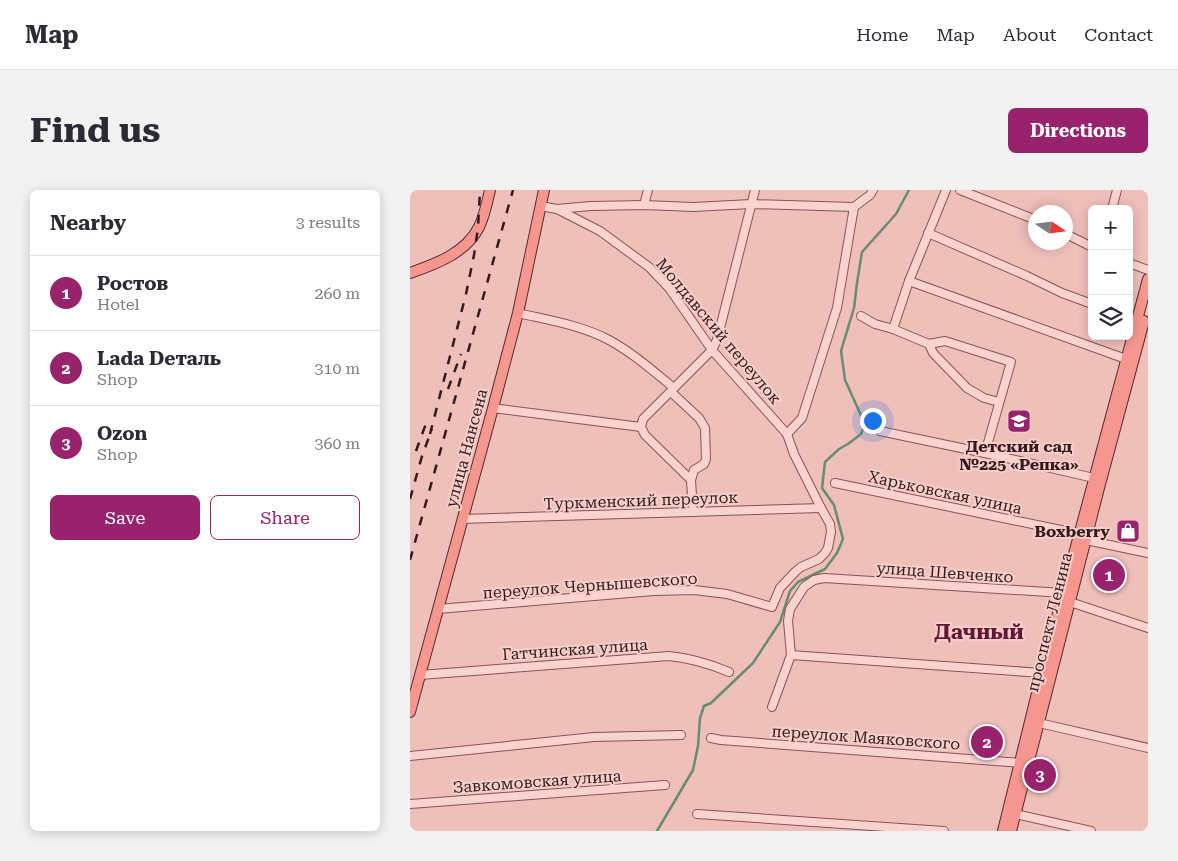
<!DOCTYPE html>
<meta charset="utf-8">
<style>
:root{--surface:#fff;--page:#f2f2f3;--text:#2b2b33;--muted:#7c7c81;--line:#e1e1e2;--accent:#98226b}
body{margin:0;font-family:"Roboto Serif",serif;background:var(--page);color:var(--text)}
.controls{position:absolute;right:15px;top:15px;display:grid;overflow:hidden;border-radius:8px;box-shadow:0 2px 12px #0003}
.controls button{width:45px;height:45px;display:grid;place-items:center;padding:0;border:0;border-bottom:1px solid var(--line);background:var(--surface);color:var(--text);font:25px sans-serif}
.compass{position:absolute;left:618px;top:15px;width:45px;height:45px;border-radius:50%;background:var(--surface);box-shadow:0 2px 12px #0003;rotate:103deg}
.you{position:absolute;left:462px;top:230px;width:18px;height:18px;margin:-12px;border:4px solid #fff;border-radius:50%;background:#1a73e8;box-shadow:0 0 0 8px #1a73e833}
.badge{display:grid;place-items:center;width:32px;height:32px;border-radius:50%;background:var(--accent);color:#fff;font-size:16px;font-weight:700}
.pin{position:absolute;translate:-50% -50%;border:2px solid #fff;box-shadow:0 1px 5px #0006}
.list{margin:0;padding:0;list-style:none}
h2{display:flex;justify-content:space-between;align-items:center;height:65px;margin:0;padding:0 20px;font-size:21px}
h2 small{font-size:16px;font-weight:400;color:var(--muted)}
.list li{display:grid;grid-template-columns:32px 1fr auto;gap:15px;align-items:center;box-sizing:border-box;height:75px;padding:0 20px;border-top:1px solid var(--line)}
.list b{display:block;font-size:19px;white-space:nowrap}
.list p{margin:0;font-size:16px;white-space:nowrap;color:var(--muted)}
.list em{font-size:16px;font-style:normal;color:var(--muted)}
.actions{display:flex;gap:10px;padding:15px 20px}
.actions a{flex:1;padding:11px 0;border:1px solid var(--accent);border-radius:8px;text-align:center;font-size:18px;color:var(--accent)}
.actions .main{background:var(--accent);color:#fff}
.icon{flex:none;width:28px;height:28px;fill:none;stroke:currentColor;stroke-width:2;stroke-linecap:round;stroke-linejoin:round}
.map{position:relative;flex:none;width:738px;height:641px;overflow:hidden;border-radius:8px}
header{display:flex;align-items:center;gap:30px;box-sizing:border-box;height:70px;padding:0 25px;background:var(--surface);border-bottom:1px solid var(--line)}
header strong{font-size:24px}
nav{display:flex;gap:28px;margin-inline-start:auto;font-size:18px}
.intro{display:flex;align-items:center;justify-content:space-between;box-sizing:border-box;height:120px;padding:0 30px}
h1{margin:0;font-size:35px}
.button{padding:12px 22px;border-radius:8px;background:var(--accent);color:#fff;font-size:18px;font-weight:700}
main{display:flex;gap:30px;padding:0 30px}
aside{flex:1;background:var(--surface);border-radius:8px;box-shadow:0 2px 12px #0003}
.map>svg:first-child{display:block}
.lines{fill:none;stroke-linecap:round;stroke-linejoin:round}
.stream{stroke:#678d6c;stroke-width:2.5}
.minor-casing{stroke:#875458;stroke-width:10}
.major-casing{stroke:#54292f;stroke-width:12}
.minor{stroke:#fad2ce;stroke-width:8}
.major{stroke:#f6978f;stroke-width:10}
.rail{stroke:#351a1d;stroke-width:2.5;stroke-dasharray:9 9;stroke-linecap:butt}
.labels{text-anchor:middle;stroke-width:4;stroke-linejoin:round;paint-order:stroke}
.street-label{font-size:16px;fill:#351a1d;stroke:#f7cfca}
.poi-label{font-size:16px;font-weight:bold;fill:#351a1d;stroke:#f7cfca}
.district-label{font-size:21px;font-weight:bold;fill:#631736;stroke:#f7cfca}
</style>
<header>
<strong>Map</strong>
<nav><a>Home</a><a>Map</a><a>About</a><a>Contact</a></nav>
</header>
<div class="intro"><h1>Find us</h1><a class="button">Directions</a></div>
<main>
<aside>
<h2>Nearby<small>3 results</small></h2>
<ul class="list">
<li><span class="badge">1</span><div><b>Ростов</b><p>Hotel</p></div><em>260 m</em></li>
<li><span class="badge">2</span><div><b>Lada Dеталь</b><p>Shop</p></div><em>310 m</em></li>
<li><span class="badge">3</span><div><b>Ozon</b><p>Shop</p></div><em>360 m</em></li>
</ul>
<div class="actions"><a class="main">Save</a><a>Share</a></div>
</aside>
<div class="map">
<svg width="738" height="641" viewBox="0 0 738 641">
<rect width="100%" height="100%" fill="#efbfba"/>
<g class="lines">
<path class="stream" d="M 247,641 L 283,580 L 288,556 L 290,528 L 294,516 L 301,513 L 343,473 L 370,432 L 380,401 L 388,392 L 415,379 L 427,363 L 433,349 L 424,315 L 412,298 L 415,272 L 429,259 L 438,254 L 451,244 L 455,234 L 435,190 L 431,161 L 444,118 L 447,93 L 452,62 L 486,24 L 499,0"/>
<g class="minor-casing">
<g id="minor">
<path d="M 550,0 L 626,30"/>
<path d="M 234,15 L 238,0"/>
<path d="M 130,16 L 147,19 L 181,16 L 234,15 L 284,17 L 341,14 L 444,17 L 460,5 L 463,0"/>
<path d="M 702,19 L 707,0"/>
<path d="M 518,43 L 617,86 L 652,103 L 682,114"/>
<path d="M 656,44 L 682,57"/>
<path d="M 719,73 L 738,80"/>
<path d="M 499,91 L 716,169"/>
<path d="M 108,123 C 138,130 171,135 199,150 C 223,163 243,181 264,198"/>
<path d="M 451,126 L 465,134 L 483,139 L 519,154 L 535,151 L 601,172 L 575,263"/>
<path d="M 483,139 L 499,91 L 536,0"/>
<path d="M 519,154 L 523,163 L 557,198 L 574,208 L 589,212"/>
<path d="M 261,202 L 289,228 L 295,238 L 296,269 L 294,274 L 284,280 L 281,290"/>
<path d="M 83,218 L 231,237"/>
<path d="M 470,241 L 575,263 L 684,288"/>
<path d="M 377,244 L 392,228 L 427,118 L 444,17"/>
<path d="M 425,293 L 670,344"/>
<path d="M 283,322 L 281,290 L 235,245 L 231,237 L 233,229 L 302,160 L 307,150 L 345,0"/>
<path d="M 52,329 L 411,318"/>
<path d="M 676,350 L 738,363"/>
<path d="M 660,412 L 738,438"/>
<path d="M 28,419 L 244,401 L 284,400 L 317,404 L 362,417 L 370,398 L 385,382 L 391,377 L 409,369 L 415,363 L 418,358 L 421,342 L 420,334 L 411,318 L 384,264 L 377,244 L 302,160 L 259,98 L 239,77 L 190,41 L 147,19"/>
<path d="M 381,465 L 632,483"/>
<path d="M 10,485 L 259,466 C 280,468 300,474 319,482"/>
<path d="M 362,517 L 381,465 L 378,431 L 380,419 L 394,397 L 404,390 L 414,388 L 654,403"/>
<path d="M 629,533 L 738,558"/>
<path d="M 301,548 L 311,550 L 611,573"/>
<path d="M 0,566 L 184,547 L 271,545"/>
<path d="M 0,614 L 255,595"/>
<path d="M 287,624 L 534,641"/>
<path d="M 605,624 L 681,641"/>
</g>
</g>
<g class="major-casing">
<g id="major">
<path d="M 0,83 C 26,74 56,63 69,37 C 75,25 77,12 80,0"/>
<path d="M 0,522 L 83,218 L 108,123 L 134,0"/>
<path d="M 593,641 L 632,483 L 738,89"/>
<path d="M 601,641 L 689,298 L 734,131"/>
</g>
</g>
<use href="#minor" class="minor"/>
<use href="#major" class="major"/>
<g class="rail">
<path d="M 38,199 L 51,164"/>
<path d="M 20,244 L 56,104 L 64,65 L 68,38 L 70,0"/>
<path d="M 6,261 L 18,228"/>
<path d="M 0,309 L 12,266 L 22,239"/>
<path d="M 0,370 L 103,0"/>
</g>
</g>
<defs>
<g id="school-square" transform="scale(1.25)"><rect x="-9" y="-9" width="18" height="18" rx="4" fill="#98226b" stroke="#f7cfca"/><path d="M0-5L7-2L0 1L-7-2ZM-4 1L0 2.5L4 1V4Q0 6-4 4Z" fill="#fff"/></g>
<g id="shop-square" transform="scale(1.25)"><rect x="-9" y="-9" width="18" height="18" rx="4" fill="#98226b" stroke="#f7cfca"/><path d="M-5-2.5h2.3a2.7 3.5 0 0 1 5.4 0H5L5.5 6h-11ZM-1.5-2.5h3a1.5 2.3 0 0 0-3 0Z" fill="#fff"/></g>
</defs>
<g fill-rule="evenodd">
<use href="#school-square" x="609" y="231"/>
<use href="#shop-square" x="718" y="341"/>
</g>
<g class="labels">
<g class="street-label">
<text transform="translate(309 141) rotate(50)" y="6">Молдавский переулок</text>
<text transform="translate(56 258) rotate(-75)" y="6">улица Нансена</text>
<text transform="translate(535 302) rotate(12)" y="6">Харьковская улица</text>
<text transform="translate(231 310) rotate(-2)" y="6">Туркменский переулок</text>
<text transform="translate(535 382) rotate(4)" y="6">улица Шевченко</text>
<text transform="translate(180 395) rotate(-4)" y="6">переулок Чернышевского</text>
<text transform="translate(639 432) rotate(-76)" y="6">проспект Ленина</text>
<text transform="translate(165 459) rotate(-4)" y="6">Гатчинская улица</text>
<text transform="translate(456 547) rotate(4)" y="6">переулок Маяковского</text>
<text transform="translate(127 591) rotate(-4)" y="6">Завкомовская улица</text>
</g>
<g class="poi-label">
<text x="609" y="262">Детский сад<tspan x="609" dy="18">№225 «Репка»</tspan></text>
<text x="700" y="347" text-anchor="end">Boxberry</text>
</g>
<g class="district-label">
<text x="569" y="449">Дачный</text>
</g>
</g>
</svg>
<div class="controls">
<button>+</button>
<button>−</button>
<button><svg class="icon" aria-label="layers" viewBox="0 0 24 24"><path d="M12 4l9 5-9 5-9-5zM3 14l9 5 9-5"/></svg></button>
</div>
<svg class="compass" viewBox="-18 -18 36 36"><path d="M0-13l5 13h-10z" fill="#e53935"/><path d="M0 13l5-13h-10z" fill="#7c7c81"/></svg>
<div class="you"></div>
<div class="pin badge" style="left:699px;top:385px">1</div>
<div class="pin badge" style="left:577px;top:552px">2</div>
<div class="pin badge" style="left:630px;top:585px">3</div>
</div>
</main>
